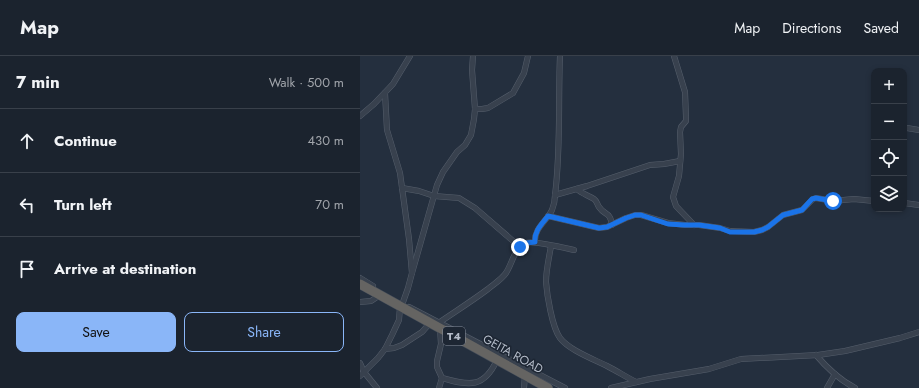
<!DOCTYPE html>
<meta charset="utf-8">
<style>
:root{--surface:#1b232e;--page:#282f3a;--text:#f1f3f6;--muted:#a0a4aa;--line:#39404a;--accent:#8ab6f8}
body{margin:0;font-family:Jost,sans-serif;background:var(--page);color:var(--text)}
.controls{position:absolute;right:12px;top:12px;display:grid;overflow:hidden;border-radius:8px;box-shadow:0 2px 6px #0003}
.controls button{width:36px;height:36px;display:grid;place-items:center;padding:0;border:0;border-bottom:1px solid var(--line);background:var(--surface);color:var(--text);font:20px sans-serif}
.stop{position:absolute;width:12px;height:12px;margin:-9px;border:3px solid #1a73e8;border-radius:50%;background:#fff}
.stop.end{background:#1a73e8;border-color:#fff;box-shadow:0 1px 4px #0008}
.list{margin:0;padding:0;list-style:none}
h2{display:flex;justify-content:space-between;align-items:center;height:52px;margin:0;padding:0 16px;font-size:17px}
h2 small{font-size:13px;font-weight:400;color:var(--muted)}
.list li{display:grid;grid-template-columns:26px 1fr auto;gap:12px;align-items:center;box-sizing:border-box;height:64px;padding:0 16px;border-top:1px solid var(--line)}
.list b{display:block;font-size:15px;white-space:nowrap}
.list em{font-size:13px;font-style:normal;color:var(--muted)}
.actions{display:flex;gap:8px;padding:12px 16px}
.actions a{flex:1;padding:9px 0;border:1px solid var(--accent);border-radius:8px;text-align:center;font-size:14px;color:var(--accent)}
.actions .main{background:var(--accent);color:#111}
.icon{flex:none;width:22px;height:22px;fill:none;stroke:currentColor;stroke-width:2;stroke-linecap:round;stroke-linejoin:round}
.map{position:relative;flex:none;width:559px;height:332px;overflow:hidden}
header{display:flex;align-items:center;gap:24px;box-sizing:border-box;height:56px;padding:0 20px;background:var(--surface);border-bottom:1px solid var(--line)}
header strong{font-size:19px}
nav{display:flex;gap:22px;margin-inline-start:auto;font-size:14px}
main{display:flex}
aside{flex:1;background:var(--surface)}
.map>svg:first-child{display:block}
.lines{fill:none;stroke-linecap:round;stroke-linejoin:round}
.minor-casing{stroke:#565f6c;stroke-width:6}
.trunk-casing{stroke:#434c59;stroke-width:10}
.minor{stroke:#38414e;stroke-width:5}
.trunk{stroke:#656462;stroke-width:9}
.route{stroke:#1a73e8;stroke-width:5}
.labels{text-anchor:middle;stroke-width:3;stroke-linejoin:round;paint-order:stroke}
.shield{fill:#1d2633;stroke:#878f9c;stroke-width:1}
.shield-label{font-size:11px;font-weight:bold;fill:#b4bcc9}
.street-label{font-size:12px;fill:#b4bcc9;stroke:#1d2633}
</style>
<header>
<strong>Map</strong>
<nav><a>Map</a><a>Directions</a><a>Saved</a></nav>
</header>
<main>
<aside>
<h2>7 min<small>Walk · 500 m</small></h2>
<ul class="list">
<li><svg class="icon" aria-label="ahead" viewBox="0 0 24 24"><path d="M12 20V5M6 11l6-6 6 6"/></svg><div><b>Continue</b></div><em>430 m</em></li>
<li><svg class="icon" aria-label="left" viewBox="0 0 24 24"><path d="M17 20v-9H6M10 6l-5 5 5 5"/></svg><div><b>Turn left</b></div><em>70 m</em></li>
<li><svg class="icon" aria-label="arrive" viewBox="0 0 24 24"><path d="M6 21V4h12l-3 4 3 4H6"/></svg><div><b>Arrive at destination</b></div></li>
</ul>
<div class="actions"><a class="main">Save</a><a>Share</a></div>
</aside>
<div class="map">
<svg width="559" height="332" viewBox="0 0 559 332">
<rect width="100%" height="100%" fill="#242f3e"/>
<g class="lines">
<g class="minor-casing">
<g id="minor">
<path d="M 314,0 L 325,36 L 326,61 L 326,65 L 321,71 L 320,76 L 321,98 L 319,120 L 313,141 L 316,150 L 334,169"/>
<path d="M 25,37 L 27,74 L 40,117 L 49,183 L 52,217 L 48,232 L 42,249"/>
<path d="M 115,53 L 122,53 L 128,52 L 153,37 L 164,17 L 168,0"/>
<path d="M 0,60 L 14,48 L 33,28 L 50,0"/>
<path d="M 547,72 L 559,74"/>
<path d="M 42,132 L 59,135 L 74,140 L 99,142 L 115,152 L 160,191"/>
<path d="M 217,133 C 222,138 228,139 234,143 C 237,145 237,148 239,151 C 245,160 250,155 252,169"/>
<path d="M 195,139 L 227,130 L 290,109 L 304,108 L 320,105"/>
<path d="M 544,147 L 559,149"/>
<path d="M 188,160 L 239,172 L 247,171 L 266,162 L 275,159 L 281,159 L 308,167 L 325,169 L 339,169 L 360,172 L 370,175 L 394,176 L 402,174 L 408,171 L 423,159 L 442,154 L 453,143 L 456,142 L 473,145 L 494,143 L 514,145"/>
<path d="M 175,186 C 174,172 187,165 192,154 C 194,149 195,144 195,139 C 201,93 198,46 200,0"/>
<path d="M 191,190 C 189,202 186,214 186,226 C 187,239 192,271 200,282 C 209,294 233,303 247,310 C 257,315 266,321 276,326"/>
<path d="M 52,217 L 77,129 L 83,116 L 97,96 L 105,89 L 111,79 L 114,63 L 115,53 L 112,14 L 113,0"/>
<path d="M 0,222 L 13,230"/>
<path d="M 0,246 L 11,245 L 20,239"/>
<path d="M 49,251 L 205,332"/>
<path d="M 80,266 C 96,255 112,245 128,233 C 134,228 142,223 146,217 C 153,206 154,192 166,187 C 172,184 205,192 214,194"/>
<path d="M 80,272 L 81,288 L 77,305 L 77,311 L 82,322 C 110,330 124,332 137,304"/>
<path d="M 25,293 L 34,292 L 42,289 L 62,276 L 70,267"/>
<path d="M 456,299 C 467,312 480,324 495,332"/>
<path d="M 0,307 L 4,316 L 17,332"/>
<path d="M 0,320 L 18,302 L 25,293 L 32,279 L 39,264 L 40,251"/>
<path d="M 79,332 L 82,322"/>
<path d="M 164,332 L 165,319"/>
<path d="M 251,332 L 290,323 L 349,313 L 381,303 L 458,299 L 485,295 L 540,282 L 559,276"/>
<path d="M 467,332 L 475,318"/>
</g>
</g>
<g class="trunk-casing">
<path id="trunk" d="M 0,228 L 188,332"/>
</g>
<use href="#minor" class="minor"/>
<use href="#trunk" class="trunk"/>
</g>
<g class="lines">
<path class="route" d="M 160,191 L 166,187 L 175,186 C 174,175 182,168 188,160 L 239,172 L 247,171 L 266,162 L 275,159 L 281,159 L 308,168 L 325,169 L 339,169 L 360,172 L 370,176 L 394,176 L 402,174 L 408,171 L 423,159 L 442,154 L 452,143 L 456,142 L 473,145"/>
</g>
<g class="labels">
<rect class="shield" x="83" y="271" width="22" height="18" rx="3"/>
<g class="shield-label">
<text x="94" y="284">T4</text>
</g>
<g class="street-label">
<text transform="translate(153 298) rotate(29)" y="4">GEITA ROAD</text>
</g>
</g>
</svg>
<div class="controls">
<button>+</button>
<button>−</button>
<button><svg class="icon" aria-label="locate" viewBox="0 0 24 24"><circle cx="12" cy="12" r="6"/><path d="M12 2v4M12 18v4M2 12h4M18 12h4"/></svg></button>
<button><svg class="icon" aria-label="layers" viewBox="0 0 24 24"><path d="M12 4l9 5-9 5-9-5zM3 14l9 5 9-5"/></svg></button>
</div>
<div class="stop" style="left:473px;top:145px"></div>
<div class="stop end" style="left:160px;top:191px"></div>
</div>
</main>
